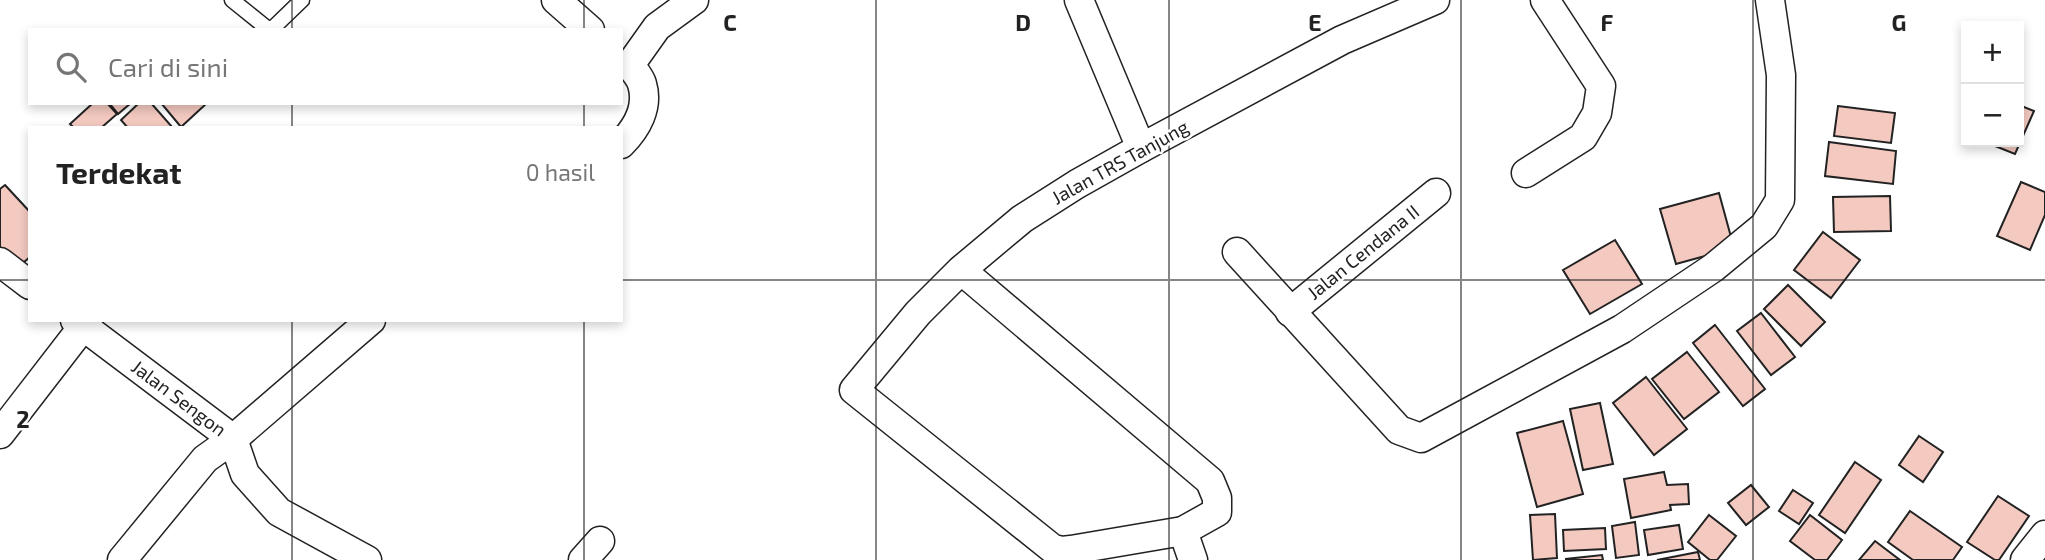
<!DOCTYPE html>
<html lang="id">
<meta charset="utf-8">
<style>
:root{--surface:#fff;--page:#f6f6f6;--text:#222;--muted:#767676;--line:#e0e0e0}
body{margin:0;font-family:"Exo 2",sans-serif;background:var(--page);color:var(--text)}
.controls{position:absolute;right:21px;top:21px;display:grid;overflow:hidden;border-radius:0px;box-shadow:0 4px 10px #0003}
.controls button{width:63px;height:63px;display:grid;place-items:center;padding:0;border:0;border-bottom:2px solid var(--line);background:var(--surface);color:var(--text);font:35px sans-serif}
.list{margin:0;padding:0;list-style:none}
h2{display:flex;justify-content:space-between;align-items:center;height:91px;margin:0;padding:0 28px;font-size:30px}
h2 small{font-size:23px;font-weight:400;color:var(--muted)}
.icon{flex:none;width:38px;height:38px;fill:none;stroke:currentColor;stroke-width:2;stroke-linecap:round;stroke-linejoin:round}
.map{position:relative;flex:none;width:2045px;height:560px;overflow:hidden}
.search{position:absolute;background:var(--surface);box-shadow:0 4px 10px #0003;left:28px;top:28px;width:595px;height:77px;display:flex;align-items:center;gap:18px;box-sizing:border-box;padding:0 24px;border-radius:0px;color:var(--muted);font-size:26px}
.panel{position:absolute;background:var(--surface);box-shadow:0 4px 10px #0003;left:28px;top:126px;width:595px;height:196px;border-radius:0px}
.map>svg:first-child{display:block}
.building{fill:#f3c9c0;stroke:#222;stroke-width:2}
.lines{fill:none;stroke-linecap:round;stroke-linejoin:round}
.service-casing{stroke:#222;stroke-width:17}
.minor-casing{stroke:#222;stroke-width:31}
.service{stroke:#fff;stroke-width:14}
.minor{stroke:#fff;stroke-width:28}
.grid{fill:none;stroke:#222;stroke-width:2;stroke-opacity:0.55}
.labels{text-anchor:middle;stroke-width:5;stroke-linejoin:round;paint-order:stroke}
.street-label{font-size:19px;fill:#222;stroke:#fff}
.grid-label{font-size:23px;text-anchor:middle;font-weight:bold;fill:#222;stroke:#fff;stroke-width:5;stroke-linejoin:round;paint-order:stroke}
</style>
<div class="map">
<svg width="2045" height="560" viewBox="0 0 2045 560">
<rect width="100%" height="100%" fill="#fff"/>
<g class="building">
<path d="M 93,103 L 107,103 L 117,114 L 101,128 L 74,128 L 70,124 Z"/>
<path d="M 109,103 L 131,103 L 118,114 Z"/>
<path d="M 139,103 L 151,103 L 173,128 L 128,128 L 121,120 Z"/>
<path d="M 161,103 L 207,103 L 181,127 Z"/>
<path d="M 2019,105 L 2034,111 L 2015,154 L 1985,142 L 2019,142 Z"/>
<path d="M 1838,106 L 1895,113 L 1891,143 L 1834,136 Z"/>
<path d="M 1829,142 L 1896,151 L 1893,184 L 1825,176 Z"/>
<path d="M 2021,182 L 2045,192 L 2045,215 L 2030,250 L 1997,236 Z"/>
<path d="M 5,185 L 30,212 L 30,257 L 18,267 L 0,247 L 0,189 Z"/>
<path d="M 1719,193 L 1734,248 L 1676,264 L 1660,209 Z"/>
<path d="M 1890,196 L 1891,231 L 1834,232 L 1833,197 Z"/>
<path d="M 1823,232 L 1860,260 L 1831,298 L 1794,270 Z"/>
<path d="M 1615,240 L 1642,284 L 1590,314 L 1563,270 Z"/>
<path d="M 1788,285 L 1825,322 L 1801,346 L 1764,309 Z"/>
<path d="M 1761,313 L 1795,357 L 1771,375 L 1737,331 Z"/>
<path d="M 1715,325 L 1765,389 L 1743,406 L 1693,343 Z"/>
<path d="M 1687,352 L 1719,392 L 1684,419 L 1652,379 Z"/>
<path d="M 1646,377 L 1687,429 L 1654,455 L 1613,403 Z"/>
<path d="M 1600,403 L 1613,464 L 1583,470 L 1570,409 Z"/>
<path d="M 1563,421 L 1583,494 L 1537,507 L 1517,433 Z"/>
<path d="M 1919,436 L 1943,452 L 1923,482 L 1899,465 Z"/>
<path d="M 1855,462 L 1881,480 L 1845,533 L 1819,515 Z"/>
<path d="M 1664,472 L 1667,485 L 1688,484 L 1689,504 L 1670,505 L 1671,510 L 1631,518 L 1624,479 Z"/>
<path d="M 1751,485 L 1769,507 L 1746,525 L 1728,503 Z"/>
<path d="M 1793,490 L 1813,503 L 1799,524 L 1779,511 Z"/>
<path d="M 1998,496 L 2029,516 L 1999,560 L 1995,560 L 1967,542 Z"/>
<path d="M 1910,511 L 1962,547 L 1953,560 L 1913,560 L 1888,542 Z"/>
<path d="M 1555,514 L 1557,558 L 1533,560 L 1530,515 Z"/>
<path d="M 1709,515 L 1736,536 L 1717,560 L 1710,560 L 1688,542 Z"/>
<path d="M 1810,515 L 1842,540 L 1827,560 L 1815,560 L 1790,541 Z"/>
<path d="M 1635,522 L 1639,555 L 1616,558 L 1612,526 Z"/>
<path d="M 1679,525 L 1683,549 L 1648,555 L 1644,530 Z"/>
<path d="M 1605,528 L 1606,549 L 1564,551 L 1563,530 Z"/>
<path d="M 1875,541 L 1900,560 L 1859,560 Z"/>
<path d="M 1698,552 L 1700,560 L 1657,560 Z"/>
<path d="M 1602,555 L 1603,560 L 1566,560 L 1566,559 Z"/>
</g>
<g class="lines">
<g class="service-casing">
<path id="service" d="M 232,0 L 268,29 L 274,27 L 302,0"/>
</g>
<g class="minor-casing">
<g id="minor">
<path d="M 556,0 L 590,30"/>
<path d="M 1079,0 L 1141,148"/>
<path d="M 621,144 C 637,128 649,107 642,84 C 640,77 634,71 630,65 L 657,27 L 694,0"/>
<path d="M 1526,173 L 1583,137 L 1597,113 L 1601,86 L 1545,0"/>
<path d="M 1237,252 L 1399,430 L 1421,438 L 1622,329 L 1713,268 L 1764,226 L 1780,200 L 1781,75 L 1770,0"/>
<path d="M 0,262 L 30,285"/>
<path d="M 961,270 L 1210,481 L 1217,498 L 1217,512 L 1183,531 L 1071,550 L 1062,551 L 1053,549 L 854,390 L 918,313 L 961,270 L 1022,219 L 1077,184 L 1141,148 L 1342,40 L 1435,0"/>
<path d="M 1290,312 L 1436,193"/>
<path d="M 75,320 L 233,439 L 245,474 L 279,512 L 367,560"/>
<path d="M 0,434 L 88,320"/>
<path d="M 1183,531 L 1193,560"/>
<path d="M 122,560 L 205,459 L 233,439 L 371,320"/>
<path d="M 583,560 L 600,541"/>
<path d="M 2025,560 L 2045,535"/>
</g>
</g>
<use href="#service" class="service"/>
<use href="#minor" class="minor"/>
</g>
<path class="grid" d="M 292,0 L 292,30M 584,0 L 584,30M 876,0 L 876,560M 1169,0 L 1169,560M 1461,0 L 1461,560M 1753,0 L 1753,560M 292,103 L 292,128M 584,103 L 584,128M 0,280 L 30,280M 621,280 L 2045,280M 292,320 L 292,560M 584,320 L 584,560"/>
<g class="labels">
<g class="street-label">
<text transform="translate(1120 162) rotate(-29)" y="7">Jalan TRS Tanjung</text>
<text transform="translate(1363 252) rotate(-39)" y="7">Jalan Cendana II</text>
<text transform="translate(179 398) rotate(37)" y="7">Jalan Sengon</text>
</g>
</g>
<g class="grid-label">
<text x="730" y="31">C</text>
<text x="1023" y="31">D</text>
<text x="1315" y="31">E</text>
<text x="1607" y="31">F</text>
<text x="1899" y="31">G</text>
<text x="23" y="428">2</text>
</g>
</svg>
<div class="controls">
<button>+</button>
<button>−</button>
</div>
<div class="search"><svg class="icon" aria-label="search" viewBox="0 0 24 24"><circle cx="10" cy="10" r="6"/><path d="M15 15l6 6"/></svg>Cari di sini</div>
<section class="panel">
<h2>Terdekat<small>0 hasil</small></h2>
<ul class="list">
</ul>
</section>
</div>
